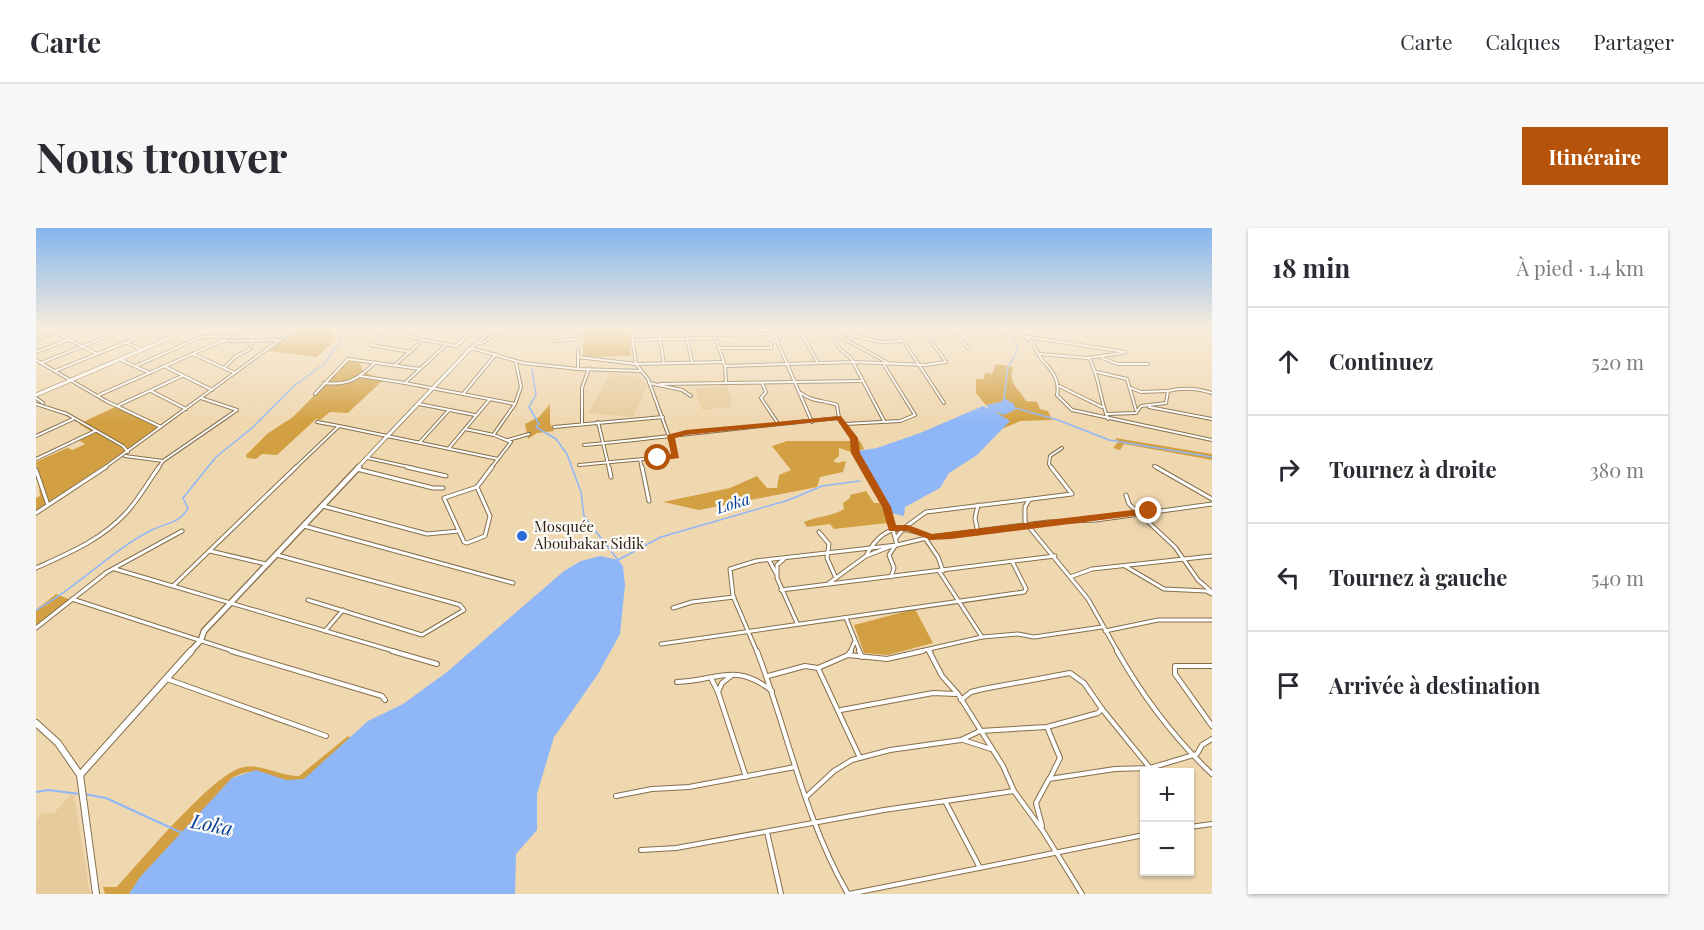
<!DOCTYPE html>
<html lang="fr">
<meta charset="utf-8">
<style>
:root{--surface:#fff;--page:#f7f7f7;--text:#2b2b33;--muted:#7c7c81;--line:#e1e1e2;--accent:#b45309}
body{margin:0;font-family:"Playfair Display",serif;background:var(--page);color:var(--text)}
.controls{position:absolute;right:18px;bottom:18px;display:grid;overflow:hidden;border-radius:0px;box-shadow:0 2px 4px #0004}
.controls button{width:54px;height:54px;display:grid;place-items:center;padding:0;border:0;border-bottom:2px solid var(--line);background:var(--surface);color:var(--text);font:30px sans-serif}
.stop{position:absolute;width:18px;height:18px;margin:-14px;border:4px solid #b45309;border-radius:50%;background:#fff}
.stop.end{background:#b45309;border-color:#fff;box-shadow:0 2px 6px #0008}
.list{margin:0;padding:0;list-style:none}
h2{display:flex;justify-content:space-between;align-items:center;height:78px;margin:0;padding:0 24px;font-size:26px}
h2 small{font-size:20px;font-weight:400;color:var(--muted)}
.list li{display:grid;grid-template-columns:39px 1fr auto;gap:18px;align-items:center;box-sizing:border-box;height:108px;padding:0 24px;border-top:2px solid var(--line)}
.list b{display:block;font-size:22px;white-space:nowrap}
.list em{font-size:20px;font-style:normal;color:var(--muted)}
.icon{flex:none;width:33px;height:33px;fill:none;stroke:currentColor;stroke-width:2;stroke-linecap:round;stroke-linejoin:round}
.map{position:relative;flex:none;width:1176px;height:666px;overflow:hidden;border-radius:0px}
header{display:flex;align-items:center;gap:36px;box-sizing:border-box;height:84px;padding:0 30px;background:var(--surface);border-bottom:2px solid var(--line)}
header strong{font-size:28px}
nav{display:flex;gap:33px;margin-inline-start:auto;font-size:21px}
.intro{display:flex;align-items:center;justify-content:space-between;box-sizing:border-box;height:144px;padding:0 36px}
h1{margin:0;font-size:42px}
.button{padding:15px 27px;border-radius:0px;background:var(--accent);color:#fff;font-size:21px;font-weight:700}
main{display:flex;gap:36px;padding:0 36px}
aside{flex:1;background:var(--surface);border-radius:0px;box-shadow:0 2px 4px #0004}
.map>svg:first-child{display:block}
.built{fill:#e7cb9d}
.green{fill:#d2a042}
.water{fill:#8fb6f7}
.lines{fill:none;stroke-linecap:round;stroke-linejoin:round}
.stream-far1{stroke:#8fb6f7;stroke-width:1.5}
.stream{stroke:#8fb6f7;stroke-width:2}
.street-far2-casing{stroke:#846f4b;stroke-width:4}
.street-far1-casing{stroke:#846f4b;stroke-width:5}
.street-casing{stroke:#846f4b;stroke-width:6}
.secondary-far2-casing{stroke:#846f4b;stroke-width:4.5}
.secondary-far1-casing{stroke:#846f4b;stroke-width:7}
.secondary-casing{stroke:#846f4b;stroke-width:8}
.street-far2{stroke:#fff;stroke-width:2}
.street-far1{stroke:#fff;stroke-width:3}
.street{stroke:#fff;stroke-width:4}
.secondary-far2{stroke:#fff;stroke-width:3}
.secondary-far1{stroke:#fff;stroke-width:4.5}
.secondary{stroke:#fff;stroke-width:6}
.route{fill:#b45309}
.poi-dot{fill:#2a6ad7;stroke:#fefbf7;stroke-width:2}
.labels{text-anchor:middle;stroke-width:4.5;stroke-linejoin:round;paint-order:stroke}
.poi-label{font-size:15px;fill:#2f2617;stroke:#fefbf7;text-anchor:start}
.water-label{font-size:16px;font-style:italic;fill:#033d98;stroke:#fefbf7}
.near-water-label{font-size:20px;font-style:italic;fill:#033d98;stroke:#fefbf7}
</style>
<header>
<strong>Carte</strong>
<nav><a>Carte</a><a>Calques</a><a>Partager</a></nav>
</header>
<div class="intro"><h1>Nous trouver</h1><a class="button">Itinéraire</a></div>
<main>
<div class="map">
<svg width="1176" height="666" viewBox="0 0 1176 666">
<rect width="100%" height="100%" fill="#efd7b0"/>
<g class="built">
<path d="M 575,145 L 605,150 L 611,158 L 597,189 L 552,185 Z"/>
<path d="M 691,158 L 696,175 L 693,179 L 666,182 L 659,160 Z"/>
<path d="M 35,566 L 38,567 L 54,666 L 0,666 L 0,593 L 6,585 L 18,585 Z"/>
</g>
<g class="green">
<path d="M 262,101 L 298,101 L 295,105 L 300,111 L 281,129 L 232,123 Z"/>
<path d="M 547,101 L 593,101 L 595,128 L 547,129 Z"/>
<path d="M 315,130 L 323,131 L 327,144 L 348,151 L 312,185 L 294,184 L 284,192 L 280,191 L 241,227 L 226,226 L 220,231 L 211,230 L 210,227 L 231,206 L 257,189 Z"/>
<path d="M 960,136 L 977,139 C 972,156 982,160 990,173 L 1001,174 L 1004,181 L 1012,183 L 1016,192 L 984,193 L 966,201 L 973,193 L 958,183 L 965,174 L 950,177 L 940,165 L 940,151 L 948,151 L 949,145 L 956,146 Z"/>
<path d="M 514,176 L 514,195 L 518,203 L 501,205 L 492,211 L 489,196 L 503,189 Z"/>
<path d="M 81,178 L 123,200 L 0,283 L 0,270 L 4,268 L 0,234 L 31,220 L 37,222 L 49,216 L 41,211 L 56,204 L 43,196 Z"/>
<path d="M 1079,210 L 1176,226 L 1176,232 L 1088,216 L 1084,222 L 1077,220 L 1082,214 Z"/>
<path d="M 751,213 L 824,213 L 828,221 L 815,224 L 803,220 L 803,228 L 797,233 L 801,235 L 810,233 L 807,244 L 784,249 L 781,259 L 663,282 L 627,274 L 694,260 L 721,248 L 731,260 L 741,260 L 743,247 L 755,242 L 736,218 Z"/>
<path d="M 830,263 L 838,275 L 844,275 L 852,295 L 798,301 L 794,296 L 771,299 L 768,294 C 782,288 795,289 808,281 L 807,275 L 814,270 L 814,267 Z"/>
<path d="M 20,366 L 35,372 L 0,401 L 0,382 Z"/>
<path d="M 879,381 L 897,415 L 852,427 L 828,425 L 818,397 Z"/>
<path d="M 312,508 L 316,510 C 302,523 284,546 265,552 C 240,559 227,533 196,550 L 93,666 L 69,666 L 67,659 L 81,659 C 104,634 179,543 208,539 C 227,536 244,548 263,548 Z"/>
</g>
<g class="water">
<path d="M 968,170 L 978,176 L 979,182 L 968,187 L 958,183 L 974,193 L 941,227 L 913,245 L 904,260 L 869,279 L 868,288 L 855,285 L 822,223 L 841,220 L 884,205 L 947,178 L 953,181 L 950,177 L 965,174 Z"/>
<path d="M 564,328 L 582,332 L 587,338 L 589,357 L 584,406 L 562,446 L 518,509 L 501,566 L 501,602 L 480,626 L 479,666 L 93,666 L 104,649 L 196,550 L 220,542 L 250,552 L 268,551 L 332,493 L 367,476 L 411,444 L 528,343 L 545,333 Z"/>
</g>
<g class="lines">
<g class="stream-far1">
<path d="M 1147,101 L 1176,107"/>
<path d="M 979,106 L 986,101"/>
<path d="M 496,141 L 500,167 L 493,179 L 503,196 L 500,199 L 520,211 L 531,226 L 545,264 L 548,288 L 582,332 L 625,309 L 753,272 L 786,258 L 824,253"/>
<path d="M 968,170 L 972,139 L 981,124 L 979,108"/>
<path d="M 979,180 L 1022,192 L 1073,212 L 1176,229"/>
<path d="M 0,382 C 41,360 73,324 114,303 C 128,295 144,296 152,280 L 147,270 L 180,229 L 216,200 L 258,158 L 288,136 L 303,115 L 305,107"/>
</g>
<g class="stream">
<path d="M 0,564 L 12,562 L 44,566"/>
<path d="M 48,566 L 70,570 L 146,605"/>
</g>
<g class="street-far2-casing">
<g id="street-far2">
<path d="M 60,101 L 74,107"/>
<path d="M 332,101 L 420,118"/>
<path d="M 622,101 L 628,135"/>
<path d="M 649,101 L 656,134"/>
<path d="M 677,101 L 689,138 L 690,155"/>
<path d="M 736,101 L 776,194"/>
<path d="M 737,101 L 813,101"/>
<path d="M 763,101 L 782,135"/>
<path d="M 792,101 L 804,121 L 815,130 L 848,193"/>
<path d="M 854,101 L 857,107 L 868,114 L 908,175"/>
<path d="M 914,101 L 933,121"/>
<path d="M 941,101 L 1089,124"/>
<path d="M 794,103 L 846,114 L 864,113"/>
<path d="M 18,104 L 61,126"/>
<path d="M 351,105 L 335,117 L 374,124"/>
<path d="M 798,105 L 852,135"/>
<path d="M 679,107 L 739,106"/>
<path d="M 991,110 C 1001,117 1000,125 1007,133 C 1017,143 1024,153 1021,167 L 1036,182 L 1176,212"/>
<path d="M 0,111 L 27,101"/>
<path d="M 596,112 L 680,110"/>
<path d="M 186,113 L 242,112"/>
<path d="M 519,113 L 542,111 L 546,101"/>
<path d="M 89,114 L 106,122"/>
<path d="M 411,116 L 369,155 L 479,176 L 458,206"/>
<path d="M 439,116 L 446,115 L 469,101"/>
<path d="M 435,120 L 487,135 L 542,141 L 605,143"/>
<path d="M 435,120 L 458,101"/>
<path d="M 682,120 L 735,120 L 735,115 L 742,112"/>
<path d="M 542,123 L 542,141"/>
<path d="M 0,124 L 32,112"/>
<path d="M 157,126 L 199,145"/>
<path d="M 1004,126 L 1051,130 L 1087,125"/>
<path d="M 542,129 L 600,136 L 688,134"/>
<path d="M 1053,130 C 1064,149 1063,169 1072,191"/>
<path d="M 1066,130 L 1082,136 L 1112,136"/>
<path d="M 0,132 L 70,173 L 125,199"/>
<path d="M 85,132 L 114,145"/>
<path d="M 5,135 L 90,101"/>
<path d="M 359,137 L 387,112"/>
<path d="M 100,138 L 165,109 L 190,108"/>
<path d="M 689,138 L 819,134 L 890,137 L 910,134 L 886,101"/>
<path d="M 130,139 L 176,162"/>
<path d="M 188,140 L 199,129 L 214,121 L 217,112"/>
<path d="M 19,143 L 123,101"/>
<path d="M 1061,144 L 1091,151 L 1100,182"/>
<path d="M 324,148 L 369,155"/>
<path d="M 288,155 C 313,158 323,150 340,134"/>
<path d="M 613,155 L 646,162 L 655,168"/>
<path d="M 726,155 L 730,164 L 725,170 L 741,194"/>
<path d="M 624,156 L 826,153"/>
<path d="M 1023,158 L 1066,179"/>
<path d="M 1095,160 L 1105,164 L 1131,163"/>
<path d="M 115,163 L 150,181"/>
<path d="M 765,165 C 776,174 788,172 801,177 L 803,190 L 818,210 L 820,227 L 828,240"/>
<path d="M 279,166 L 312,131 L 384,141"/>
<path d="M 427,166 L 460,126"/>
<path d="M 63,167 L 186,113 L 204,101"/>
<path d="M 0,170 L 7,175"/>
<path d="M 0,176 L 31,186 L 87,218 L 92,224"/>
<path d="M 383,176 L 439,187"/>
<path d="M 479,176 L 485,159 L 480,135"/>
<path d="M 83,177 L 146,148"/>
<path d="M 1113,179 L 1176,191"/>
<path d="M 1071,186 L 1100,185 L 1105,178 L 1130,175 L 1132,163 C 1148,159 1161,160 1176,165"/>
<path d="M 562,194 L 573,240"/>
<path d="M 546,196 L 546,160 L 553,140"/>
<path d="M 809,196 L 864,193 L 879,187 L 848,137"/>
<path d="M 303,198 L 462,231"/>
<path d="M 518,199 L 627,189"/>
<path d="M 429,201 L 458,207 L 475,214 L 455,240"/>
<path d="M 0,208 L 37,191"/>
<path d="M 472,212 L 493,206"/>
<path d="M 384,214 L 413,182"/>
<path d="M 548,217 C 633,209 718,198 803,190"/>
<path d="M 413,220 L 454,171"/>
<path d="M 89,228 L 127,233"/>
<path d="M 332,230 L 377,240"/>
<path d="M 0,231 L 59,203"/>
<path d="M 604,232 L 606,240"/>
<path d="M 543,237 L 640,228 L 612,151 L 600,136 L 595,101"/>
<path d="M 1118,238 L 1122,240"/>
<path d="M 68,240 L 259,101"/>
<path d="M 122,240 L 127,233 L 201,182 L 165,170"/>
<path d="M 259,240 L 303,198 L 281,194"/>
<path d="M 1016,240 L 1013,236 L 1014,228 L 1026,220"/>
</g>
</g>
<g class="street-far1-casing">
<g id="street-far1">
<path d="M 371,239 L 410,248"/>
<path d="M 573,239 L 575,249"/>
<path d="M 606,239 L 613,273"/>
<path d="M 827,239 L 851,279 L 861,317"/>
<path d="M 1120,239 L 1176,271"/>
<path d="M 321,241 L 397,260 L 407,260"/>
<path d="M 0,242 L 12,277"/>
<path d="M 441,259 L 454,288 L 449,308 L 431,315 L 428,314 L 408,270 Z"/>
<path d="M 441,259 L 456,239"/>
<path d="M 1090,267 L 1093,276 L 1139,319 L 1162,352 L 1176,364"/>
<path d="M 993,272 L 989,279 L 989,294 L 1052,371 L 1082,424"/>
<path d="M 942,277 L 939,290 L 942,305"/>
<path d="M 287,278 L 391,306 L 423,303"/>
<path d="M 0,285 L 70,239"/>
<path d="M 268,298 L 477,355"/>
<path d="M 783,304 L 793,316 L 791,330 L 799,348"/>
<path d="M 860,310 L 868,300 L 890,284 L 1036,266 L 1015,239"/>
<path d="M 889,310 L 902,329 L 907,343"/>
<path d="M 174,323 L 230,336"/>
<path d="M 831,326 C 848,296 865,297 895,309"/>
<path d="M 241,327 L 414,374 L 424,377 L 428,382 L 386,407 L 272,372"/>
<path d="M 748,331 L 741,337 L 741,350 L 761,395"/>
<path d="M 733,332 L 740,345"/>
<path d="M 1089,338 L 1128,361 L 1170,363 L 1176,366"/>
<path d="M 0,340 C 33,325 65,312 90,285 C 103,271 112,254 123,239"/>
<path d="M 79,341 L 361,424"/>
<path d="M 903,343 L 946,409"/>
<path d="M 855,349 L 858,340 L 853,327 L 859,318"/>
<path d="M 1034,349 L 1056,341 L 1176,328"/>
<path d="M 793,355 L 830,328 L 856,318"/>
<path d="M 138,357 L 260,239"/>
<path d="M 745,362 L 1019,328"/>
<path d="M 36,371 L 200,424"/>
<path d="M 637,380 L 656,374 L 698,369"/>
<path d="M 810,390 L 824,424"/>
<path d="M 0,400 L 71,344 L 146,303"/>
<path d="M 289,403 L 307,382"/>
<path d="M 1069,403 L 1122,392 L 1176,392"/>
<path d="M 625,416 L 988,364 L 990,361 L 976,333"/>
<path d="M 892,422 L 895,424"/>
<path d="M 721,424 L 697,368 L 694,341 L 720,333 L 861,317 L 895,309 L 1012,294 L 1060,292 L 1176,276"/>
<path d="M 814,424 L 819,413"/>
<path d="M 880,424 L 946,409 L 982,406 L 998,409 L 1066,399"/>
</g>
</g>
<g class="street-casing">
<g id="street">
<path d="M 195,423 L 346,468 L 349,472"/>
<path d="M 356,423 L 401,436"/>
<path d="M 721,423 C 752,504 768,590 812,666"/>
<path d="M 823,423 L 826,429"/>
<path d="M 893,423 L 906,448 L 922,466 L 967,538 L 978,563 L 1007,603 L 1046,666"/>
<path d="M 1081,423 C 1106,467 1139,511 1176,546"/>
<path d="M 812,427 L 815,423"/>
<path d="M 1176,438 L 1139,438 L 1139,446 L 1176,498"/>
<path d="M 782,440 L 824,530"/>
<path d="M 695,448 L 686,455 L 682,464 L 710,549"/>
<path d="M 732,448 L 769,438 L 782,440 L 812,427 L 851,431 L 887,423"/>
<path d="M 131,451 L 290,508"/>
<path d="M 676,452 L 682,464"/>
<path d="M 641,454 C 683,452 699,434 736,463"/>
<path d="M 1066,481 L 1114,540"/>
<path d="M 805,482 L 897,465 L 920,466"/>
<path d="M 1011,499 L 1024,530 L 1014,550"/>
<path d="M 927,512 L 955,521"/>
<path d="M 580,568 L 616,561 L 653,559 L 759,539"/>
<path d="M 770,569 L 798,543 L 816,532 L 854,522 L 925,512 L 944,503 L 1011,499 L 1062,485 L 1066,481 L 1048,455 L 1034,445 L 947,461 L 935,464 L 925,472"/>
<path d="M 909,573 L 944,640"/>
<path d="M 1006,598 L 1000,575 L 1013,551 L 1079,541 L 1114,540 L 1161,526 L 1166,517 L 1176,511"/>
<path d="M 1154,599 L 1176,596"/>
<path d="M 731,604 L 745,666"/>
<path d="M 605,622 L 640,620 L 848,582 L 978,563"/>
<path d="M 813,666 L 1108,607"/>
</g>
</g>
<g class="secondary-far2-casing">
<g id="secondary-far2">
<path d="M 420,118 L 439,101"/>
<path d="M 0,167 L 155,101"/>
<path d="M 321,240 L 435,120"/>
</g>
</g>
<g class="secondary-far1-casing">
<path id="secondary-far1" d="M 154,424 L 165,412 L 168,403 L 323,239"/>
</g>
<g class="secondary-casing">
<g id="secondary">
<path d="M 0,495 L 22,515 L 44,547 L 60,666"/>
<path d="M 44,547 L 155,423"/>
</g>
</g>
<use href="#street-far2" class="street-far2"/>
<use href="#street-far1" class="street-far1"/>
<use href="#street" class="street"/>
<use href="#secondary-far2" class="secondary-far2"/>
<use href="#secondary-far1" class="secondary-far1"/>
<use href="#secondary" class="secondary"/>
</g>
<linearGradient id="sky" x2="0" y2="1"><stop stop-color="#84b5ee"/><stop offset="0.52" stop-color="#f8eddb"/><stop offset="1" stop-color="#f8eddb" stop-opacity="0"/></linearGradient>
<rect width="1176" height="194" fill="url(#sky)"/>
<path class="route" d="M 805,188 L 822,210 L 824,225 L 855,279 L 860,297 L 872,297 L 896,306 L 1113,280 L 1117,283 L 1113,286 L 915,311 L 895,312 L 871,303 L 853,303 L 846,279 L 815,225 L 814,211 L 801,192 L 650,207 L 639,210 L 643,230 L 622,233 L 618,230 L 635,226 L 631,207 L 650,202 Z"/>
<circle class="poi-dot" cx="486" cy="308" r="6"/>
<g class="labels">
<g class="poi-label">
<text x="498" y="304">Mosquée<tspan x="498" dy="17">Aboubakar Sidik</tspan></text>
</g>
<g class="water-label">
<text transform="translate(697 275) rotate(-17)" y="6">Loka</text>
</g>
<g class="near-water-label">
<text transform="translate(176 597) rotate(11)" y="7">Loka</text>
</g>
</g>
</svg>
<div class="controls">
<button>+</button>
<button>−</button>
</div>
<div class="stop" style="left:622px;top:230px"></div>
<div class="stop end" style="left:1113px;top:283px"></div>
</div>
<aside>
<h2>18 min<small>À pied · 1.4 km</small></h2>
<ul class="list">
<li><svg class="icon" aria-label="ahead" viewBox="0 0 24 24"><path d="M12 20V5M6 11l6-6 6 6"/></svg><div><b>Continuez</b></div><em>520 m</em></li>
<li><svg class="icon" aria-label="right" viewBox="0 0 24 24"><path d="M7 20v-9h11M14 6l5 5-5 5"/></svg><div><b>Tournez à droite</b></div><em>380 m</em></li>
<li><svg class="icon" aria-label="left" viewBox="0 0 24 24"><path d="M17 20v-9H6M10 6l-5 5 5 5"/></svg><div><b>Tournez à gauche</b></div><em>540 m</em></li>
<li><svg class="icon" aria-label="arrive" viewBox="0 0 24 24"><path d="M6 21V4h12l-3 4 3 4H6"/></svg><div><b>Arrivée à destination</b></div></li>
</ul>
</aside>
</main>
